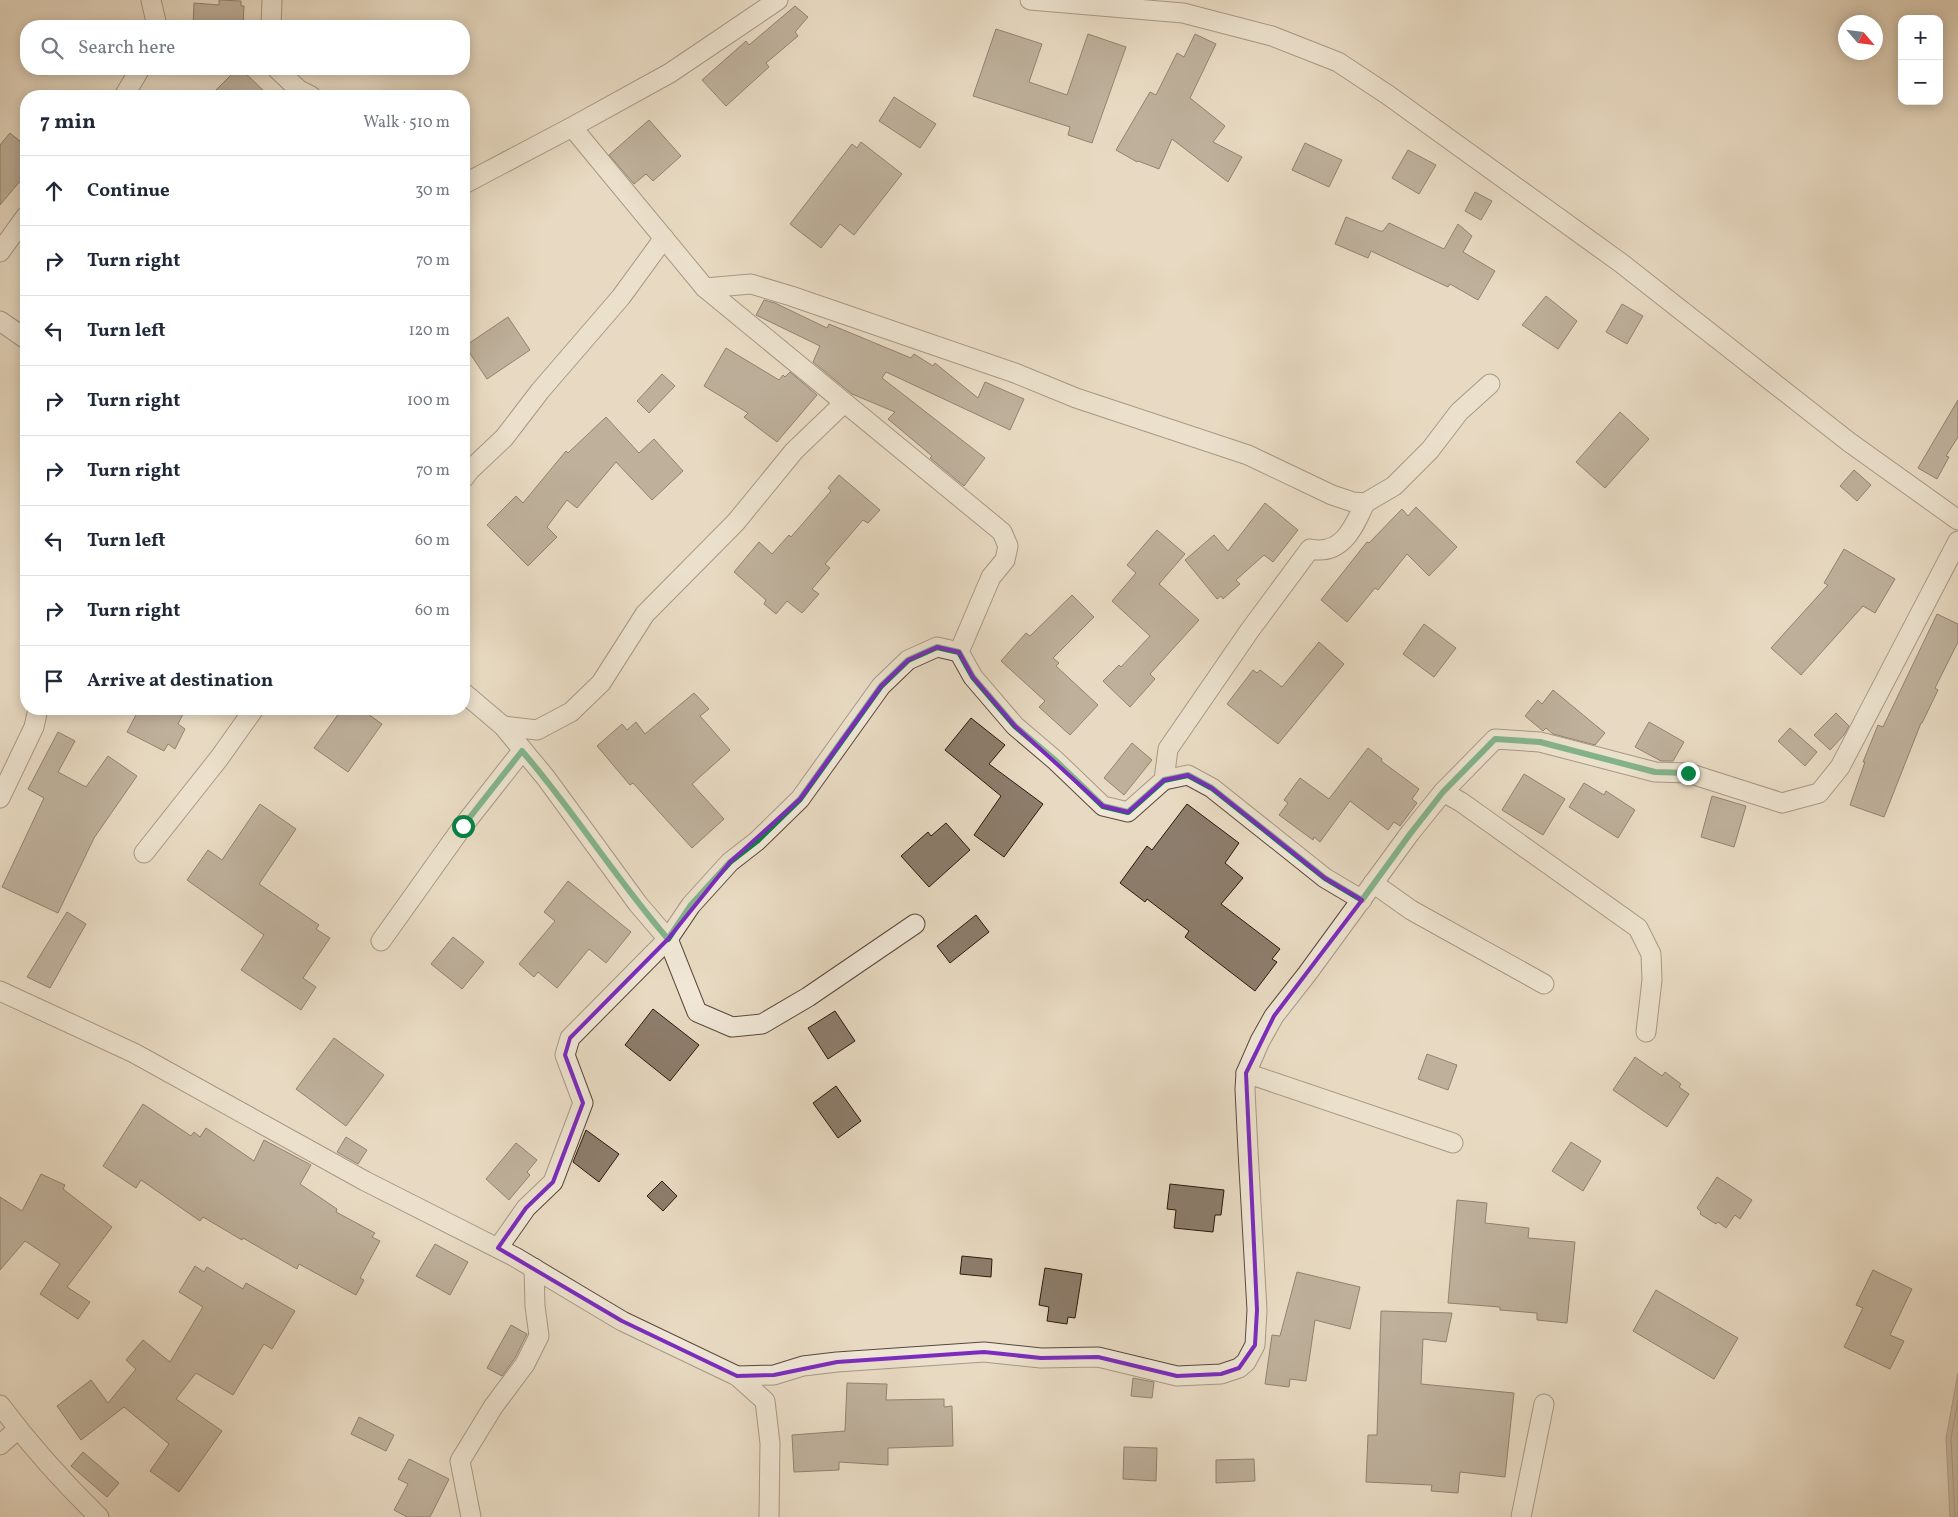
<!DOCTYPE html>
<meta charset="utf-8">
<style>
:root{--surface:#fff;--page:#f2f2f3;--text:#1f2937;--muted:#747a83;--line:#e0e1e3}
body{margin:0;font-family:Vollkorn,serif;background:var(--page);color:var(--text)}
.controls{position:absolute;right:15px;top:15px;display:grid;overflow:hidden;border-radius:10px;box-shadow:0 2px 12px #0003}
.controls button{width:45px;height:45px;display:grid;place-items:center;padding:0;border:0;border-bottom:1px solid var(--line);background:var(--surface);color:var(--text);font:25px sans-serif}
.compass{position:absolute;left:1838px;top:15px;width:45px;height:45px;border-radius:50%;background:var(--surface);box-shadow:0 2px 12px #0003;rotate:118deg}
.stop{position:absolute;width:15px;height:15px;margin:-11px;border:4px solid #0b8043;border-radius:50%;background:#fff}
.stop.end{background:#0b8043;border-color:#fff;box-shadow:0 1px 5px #0008}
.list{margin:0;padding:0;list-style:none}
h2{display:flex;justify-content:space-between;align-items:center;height:65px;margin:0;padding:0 20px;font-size:21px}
h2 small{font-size:16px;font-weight:400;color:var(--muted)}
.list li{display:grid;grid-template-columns:32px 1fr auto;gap:15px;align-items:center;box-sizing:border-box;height:70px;padding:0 20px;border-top:1px solid var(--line)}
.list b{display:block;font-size:19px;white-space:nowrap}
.list em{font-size:16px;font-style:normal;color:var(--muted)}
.icon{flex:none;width:28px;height:28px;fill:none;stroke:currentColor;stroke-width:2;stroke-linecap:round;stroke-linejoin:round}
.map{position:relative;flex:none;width:1958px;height:1517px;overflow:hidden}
.search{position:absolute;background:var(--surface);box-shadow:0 2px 12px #0003;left:20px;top:20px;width:450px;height:55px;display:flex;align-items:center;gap:12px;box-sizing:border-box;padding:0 18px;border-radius:20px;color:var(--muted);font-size:19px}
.panel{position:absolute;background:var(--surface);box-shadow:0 2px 12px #0003;left:20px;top:90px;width:450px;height:625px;border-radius:20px}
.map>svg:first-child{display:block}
.water{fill:#a89885;stroke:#766555}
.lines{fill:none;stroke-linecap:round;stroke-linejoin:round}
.shore{stroke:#6a584a;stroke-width:1}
.building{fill:#8d7d6c;stroke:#2b180e}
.minor-casing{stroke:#5a483b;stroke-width:21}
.minor{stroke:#f0e7d7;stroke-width:19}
.route{stroke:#0b8043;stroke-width:6}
.marked{fill:none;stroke:#7b2cbf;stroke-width:4;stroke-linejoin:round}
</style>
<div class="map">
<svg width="1958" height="1517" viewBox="0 0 1958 1517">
<rect width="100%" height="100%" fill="#e8dac2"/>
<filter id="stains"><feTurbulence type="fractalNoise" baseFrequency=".004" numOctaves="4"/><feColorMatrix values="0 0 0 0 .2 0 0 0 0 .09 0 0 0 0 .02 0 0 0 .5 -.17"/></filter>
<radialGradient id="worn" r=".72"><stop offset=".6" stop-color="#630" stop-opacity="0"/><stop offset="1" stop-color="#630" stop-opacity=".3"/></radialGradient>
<path class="water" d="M 1958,1373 L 1958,1517 L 1950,1517 L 1946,1438 Z"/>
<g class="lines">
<path class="shore" d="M 1955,1517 L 1951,1438 L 1958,1400"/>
</g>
<g class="building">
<path d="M 219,0 L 241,1 L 241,6 L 244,6 L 243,26 L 193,26 L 194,3 L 219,5 Z"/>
<path d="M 795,6 L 808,17 L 795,32 L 798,36 L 766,63 L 769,67 L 726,106 L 702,80 L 746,41 L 749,45 Z"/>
<path d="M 996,29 L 1042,44 L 1029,82 L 1067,95 L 1088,34 L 1126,47 L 1092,143 L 1068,135 L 1070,127 L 973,96 Z"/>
<path d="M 1195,34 L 1216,44 L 1190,98 L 1225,126 L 1213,142 L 1242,157 L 1228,182 L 1172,139 L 1159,169 L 1138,161 L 1137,162 L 1116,150 L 1150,92 L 1156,95 L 1177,53 L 1184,57 Z"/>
<path d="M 237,69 L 241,69 L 269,96 L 210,96 Z"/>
<path d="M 894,97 L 936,124 L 920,148 L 879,121 Z"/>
<path d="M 649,120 L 681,156 L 653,181 L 646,174 L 634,184 L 609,155 Z"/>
<path d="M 10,133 L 26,146 L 26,174 L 0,205 L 0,145 Z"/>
<path d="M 861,142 L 902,174 L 854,235 L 840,224 L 821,248 L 790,224 L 852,144 L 857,148 Z"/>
<path d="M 1305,143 L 1342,160 L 1329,187 L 1292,170 Z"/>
<path d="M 1408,150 L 1436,165 L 1419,194 L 1392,178 Z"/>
<path d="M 1475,192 L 1492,201 L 1481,220 L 1465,211 Z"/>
<path d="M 1346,217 L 1380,231 L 1383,231 L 1389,223 L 1444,249 L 1458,224 L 1472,236 L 1463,252 L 1495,271 L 1478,300 L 1450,284 L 1448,287 L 1371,251 L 1368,258 L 1335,244 Z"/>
<path d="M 1546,296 L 1577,321 L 1558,349 L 1522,325 Z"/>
<path d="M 764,300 L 775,303 L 827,328 L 829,324 L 911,358 L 914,354 L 933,366 L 935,363 L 978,398 L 985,382 L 1024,399 L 1010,430 L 886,372 L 882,378 L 985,458 L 964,486 L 930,458 L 932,456 L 888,419 L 895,412 L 852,394 L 813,362 L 820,346 L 756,315 Z"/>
<path d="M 1622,304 L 1643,316 L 1627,344 L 1606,332 Z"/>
<path d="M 508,317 L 530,350 L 487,379 L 465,346 Z"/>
<path d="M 726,348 L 779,380 L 783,375 L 785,377 L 790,372 L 817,395 L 777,442 L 744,417 L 748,413 L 704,386 Z"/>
<path d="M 662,374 L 675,386 L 649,413 L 637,401 Z"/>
<path d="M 1958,400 L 1958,437 L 1946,456 L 1949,457 L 1937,479 L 1918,468 Z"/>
<path d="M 1620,412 L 1649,439 L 1605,488 L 1576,462 Z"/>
<path d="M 606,417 L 639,453 L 654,439 L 683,471 L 652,500 L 616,462 L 577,508 L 567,500 L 547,527 L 557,537 L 528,566 L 487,525 L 516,496 L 523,503 L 566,451 L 568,453 Z"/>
<path d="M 1854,470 L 1871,485 L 1857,501 L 1840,486 Z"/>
<path d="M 839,475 L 880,510 L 868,523 L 863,520 L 825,564 L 830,568 L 812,589 L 819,594 L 802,613 L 787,601 L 776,614 L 764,604 L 766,600 L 734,572 L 759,542 L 772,554 L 789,535 L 791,537 L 831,491 L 828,488 Z"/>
<path d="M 1265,503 L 1298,530 L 1273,562 L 1264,555 L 1236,580 L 1240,584 L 1223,599 L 1221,596 L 1217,599 L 1185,560 L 1214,535 L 1228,551 Z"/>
<path d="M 1416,507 L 1457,547 L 1429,576 L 1407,554 L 1378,590 L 1375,588 L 1347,622 L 1321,600 L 1367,542 L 1369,543 L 1402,509 L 1408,516 Z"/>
<path d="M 1157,530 L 1185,554 L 1159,584 L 1199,620 L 1150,674 L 1155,679 L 1130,707 L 1103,681 L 1119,665 L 1121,667 L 1150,636 L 1112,601 L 1136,573 L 1127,565 Z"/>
<path d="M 1844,549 L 1895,579 L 1875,613 L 1863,606 L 1801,675 L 1771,648 L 1828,585 L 1824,583 Z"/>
<path d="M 1072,595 L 1094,617 L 1053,658 L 1059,663 L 1056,666 L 1098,705 L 1070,735 L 1039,707 L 1045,701 L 1001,661 L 1026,633 L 1030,636 Z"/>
<path d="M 1937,614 L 1958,624 L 1958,642 L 1935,688 L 1938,690 L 1922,723 L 1921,723 L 1884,817 L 1850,805 L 1865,762 L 1863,762 L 1878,725 L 1883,727 Z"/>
<path d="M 1424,624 L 1456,648 L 1434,677 L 1403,654 Z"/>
<path d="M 1319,642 L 1344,664 L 1278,744 L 1227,704 L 1253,670 L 1257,673 L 1260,670 L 1282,687 Z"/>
<path d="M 1553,690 L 1605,733 L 1595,745 L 1553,734 L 1546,728 L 1543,731 L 1525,716 L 1538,700 L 1542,704 Z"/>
<path d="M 694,693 L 709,709 L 700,716 L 730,750 L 692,784 L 724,819 L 692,848 L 633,783 L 630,785 L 597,746 L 622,724 L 627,730 L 636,722 L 645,734 Z"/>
<path d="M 139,709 L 172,709 L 183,714 L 178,724 L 185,729 L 175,749 L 168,744 L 164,751 L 127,732 Z"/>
<path d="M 342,709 L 361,709 L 382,724 L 348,772 L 314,748 Z"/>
<path d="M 1836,713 L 1849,726 L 1844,735 L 1830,750 L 1814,735 Z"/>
<path d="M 971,718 L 1005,745 L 989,764 L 1043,804 L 1004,857 L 974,835 L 1001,796 L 945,750 Z"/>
<path d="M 1649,722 L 1684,742 L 1673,761 L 1661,761 L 1635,747 Z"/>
<path d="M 1790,728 L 1817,752 L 1805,766 L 1778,741 Z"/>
<path d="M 58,732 L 75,741 L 58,772 L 86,787 L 108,756 L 137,776 L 94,838 L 58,913 L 2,887 L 44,798 L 28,789 Z"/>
<path d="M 1132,743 L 1152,760 L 1124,795 L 1104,778 Z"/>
<path d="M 1368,748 L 1382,759 L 1381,761 L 1419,789 L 1412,799 L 1417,803 L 1400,826 L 1394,822 L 1388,830 L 1350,801 L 1320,842 L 1314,837 L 1313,840 L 1279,815 L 1288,803 L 1284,800 L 1300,778 L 1329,799 Z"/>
<path d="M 1524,774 L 1565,799 L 1543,835 L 1502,810 Z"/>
<path d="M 1584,783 L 1604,795 L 1606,791 L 1635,810 L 1618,838 L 1569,807 Z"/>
<path d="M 1712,796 L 1746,806 L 1734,847 L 1701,837 Z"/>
<path d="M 260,804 L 296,829 L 259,884 L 319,925 L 316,929 L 330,938 L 303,978 L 316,987 L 301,1010 L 241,970 L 264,935 L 187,880 L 208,850 L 222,860 Z"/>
<path d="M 1187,804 L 1239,843 L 1225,863 L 1243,878 L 1221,904 L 1280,949 L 1272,959 L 1277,962 L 1255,991 L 1185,937 L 1189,931 L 1147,899 L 1145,902 L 1120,883 L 1147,846 L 1152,850 Z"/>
<path d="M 946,823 L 970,850 L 929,887 L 901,856 L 928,832 L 931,836 Z"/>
<path d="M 568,881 L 631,932 L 606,963 L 589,949 L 557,988 L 538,972 L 534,977 L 519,964 L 555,921 L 544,912 Z"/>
<path d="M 67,912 L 86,924 L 50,988 L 27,977 Z"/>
<path d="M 976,915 L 989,932 L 950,963 L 937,946 Z"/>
<path d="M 453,937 L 484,962 L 462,989 L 431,964 Z"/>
<path d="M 653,1009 L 699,1045 L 670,1081 L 625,1045 Z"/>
<path d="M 835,1011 L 855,1041 L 828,1059 L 808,1028 Z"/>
<path d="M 334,1038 L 384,1075 L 346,1126 L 296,1089 Z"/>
<path d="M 1427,1054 L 1457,1065 L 1448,1090 L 1418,1079 Z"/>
<path d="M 1635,1057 L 1662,1076 L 1665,1072 L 1681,1084 L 1679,1087 L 1689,1094 L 1667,1127 L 1613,1090 Z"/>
<path d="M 836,1086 L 861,1121 L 838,1138 L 813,1103 Z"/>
<path d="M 143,1104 L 191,1136 L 194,1132 L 200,1137 L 206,1128 L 254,1161 L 264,1140 L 311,1165 L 300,1184 L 337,1209 L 336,1212 L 375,1233 L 372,1237 L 380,1241 L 360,1278 L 364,1280 L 356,1295 L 299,1264 L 297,1269 L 243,1238 L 242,1240 L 203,1217 L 200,1221 L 141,1180 L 136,1188 L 103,1166 Z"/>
<path d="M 586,1130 L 619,1154 L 599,1182 L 573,1162 Z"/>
<path d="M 346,1137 L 367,1150 L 358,1164 L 337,1152 Z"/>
<path d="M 1571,1142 L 1601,1161 L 1583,1191 L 1552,1171 Z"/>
<path d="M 516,1143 L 537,1160 L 527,1172 L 530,1175 L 509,1200 L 486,1179 Z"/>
<path d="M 41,1174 L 65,1185 L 63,1189 L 112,1227 L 67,1287 L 90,1302 L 78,1319 L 40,1294 L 60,1264 L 25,1241 L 0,1270 L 0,1197 L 22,1211 Z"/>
<path d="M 1717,1177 L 1752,1200 L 1740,1219 L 1735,1215 L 1726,1228 L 1718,1222 L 1716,1224 L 1700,1214 L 1701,1212 L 1697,1208 Z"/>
<path d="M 662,1181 L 677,1196 L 663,1211 L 647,1196 Z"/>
<path d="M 1170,1184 L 1224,1190 L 1221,1215 L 1215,1215 L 1213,1232 L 1174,1228 L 1176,1210 L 1167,1209 Z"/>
<path d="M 1457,1200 L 1487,1203 L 1485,1223 L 1529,1228 L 1528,1238 L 1575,1242 L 1567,1323 L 1537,1320 L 1537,1313 L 1500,1310 L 1500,1307 L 1448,1303 Z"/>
<path d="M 435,1244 L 468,1262 L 450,1295 L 416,1276 Z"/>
<path d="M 962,1256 L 992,1259 L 991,1277 L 960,1274 Z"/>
<path d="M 195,1266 L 204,1272 L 207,1267 L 243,1289 L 246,1283 L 295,1311 L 272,1349 L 264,1344 L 233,1395 L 196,1373 L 176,1399 L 222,1431 L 179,1492 L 150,1471 L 169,1444 L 124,1407 L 81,1440 L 57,1406 L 91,1380 L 108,1403 L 136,1369 L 126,1360 L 143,1340 L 170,1362 L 203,1307 L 179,1292 Z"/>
<path d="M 1045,1268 L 1082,1274 L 1075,1318 L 1068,1317 L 1067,1324 L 1047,1321 L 1049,1307 L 1039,1305 Z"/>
<path d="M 1873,1270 L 1912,1289 L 1890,1335 L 1904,1341 L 1890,1369 L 1844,1347 L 1863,1308 L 1856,1305 Z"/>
<path d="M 1297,1272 L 1360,1287 L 1350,1329 L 1315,1320 L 1306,1381 L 1290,1379 L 1289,1387 L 1265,1384 L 1272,1335 L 1280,1336 Z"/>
<path d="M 1656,1290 L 1738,1338 L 1714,1379 L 1633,1331 Z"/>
<path d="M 1381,1311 L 1452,1313 L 1446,1342 L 1423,1339 L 1421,1384 L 1514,1393 L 1505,1477 L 1460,1472 L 1458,1493 L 1431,1491 L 1432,1485 L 1366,1482 L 1368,1435 L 1377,1435 Z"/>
<path d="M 511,1325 L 527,1334 L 515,1358 L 502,1376 L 487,1368 Z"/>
<path d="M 1133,1378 L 1154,1382 L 1152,1398 L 1131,1396 Z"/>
<path d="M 847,1383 L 887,1384 L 886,1400 L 944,1399 L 944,1407 L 952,1406 L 953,1446 L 888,1448 L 888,1465 L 839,1462 L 839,1470 L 794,1472 L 792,1435 L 845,1431 Z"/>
<path d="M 359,1417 L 394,1435 L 386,1451 L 351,1434 Z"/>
<path d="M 1124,1447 L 1157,1448 L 1156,1481 L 1123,1479 Z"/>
<path d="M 83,1452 L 119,1483 L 107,1497 L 71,1466 Z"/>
<path d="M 409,1459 L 449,1479 L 430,1517 L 407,1517 L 394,1510 L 408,1484 L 398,1479 Z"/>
<path d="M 1254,1459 L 1255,1481 L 1216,1483 L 1216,1460 Z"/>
</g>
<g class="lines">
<g class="minor-casing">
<g id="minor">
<path d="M 151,0 L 157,26"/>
<path d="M 1030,0 L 1183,13 L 1272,36 L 1338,62 L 1388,95 L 1621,263 L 1849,442 L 1958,520"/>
<path d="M 271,26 L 272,0"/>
<path d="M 277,69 L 299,90 L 311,96"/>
<path d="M 124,96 L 140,69"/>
<path d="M 572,127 L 705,288 L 1002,532 L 1008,546 L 1005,560 L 991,577 L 959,652 L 973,677 L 1015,726 L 1055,760 L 1103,806 L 1128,812 L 1164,780 L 1188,775 L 1212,788 L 1325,878 L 1362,900"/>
<path d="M 464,184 L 572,127 L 670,73 L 778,0"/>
<path d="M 0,252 L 26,216"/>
<path d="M 705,288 L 751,284 L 791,296 L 1015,373 L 1076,398 L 1248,455 L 1332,495 L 1353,502 L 1365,503 L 1394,486 L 1430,450 L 1459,412 L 1490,384"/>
<path d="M 0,321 L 26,339"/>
<path d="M 464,478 L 470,470 L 504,438 L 540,391 L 621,297 L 664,238"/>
<path d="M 464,693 L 503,726 L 546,778 L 638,904 L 668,939 L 697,1012 L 732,1027 L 762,1024 L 808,997 L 915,924"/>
<path d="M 503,726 L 537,730 L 571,712 L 601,683 L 645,614 L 736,522 L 794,451 L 844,403"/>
<path d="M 1164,780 L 1168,749 L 1250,630 L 1310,549 C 1342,556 1354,527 1365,503"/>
<path d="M 1443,792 L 1495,739 L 1540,742 L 1655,772 L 1688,773 L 1782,803 L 1819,793 L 1840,767 L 1958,541"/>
<path d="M 0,798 L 34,727 L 38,709"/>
<path d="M 144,853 L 220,757 L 254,709"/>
<path d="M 1373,883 L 1411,910 L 1544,984"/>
<path d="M 381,941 L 463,826 L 522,751"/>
<path d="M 0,991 L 134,1053 L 365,1181 L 515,1257 L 622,1321 L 737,1376 L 765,1401 L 770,1443 L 769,1517"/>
<path d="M 1246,1073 L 1453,1143"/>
<path d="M 498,1248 L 526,1208 L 553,1182 L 583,1103 L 565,1055 L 570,1038 L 668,939 L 691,905 L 730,862 L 757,841 L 800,799 L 881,686 L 908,660 L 937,647 L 959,652"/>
<path d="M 737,1376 L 774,1375 L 803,1366 L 837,1362 L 984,1352 L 1041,1358 L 1098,1357 L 1177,1376 L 1221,1374 L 1239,1368 L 1246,1362 L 1255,1345 L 1257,1310 L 1248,1151 L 1245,1089 L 1246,1073 L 1260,1041 L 1274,1016 L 1307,974 L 1410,833 L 1443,792 L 1461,802 L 1638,928 L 1651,954 L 1652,980 L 1646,1032"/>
<path d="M 0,1405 C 30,1445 63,1482 99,1517"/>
<path d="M 0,1445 L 18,1429"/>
<path d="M 471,1517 L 460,1461 L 493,1407 L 525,1364 L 539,1336 L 535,1306 L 534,1268"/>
<path d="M 1521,1517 L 1544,1404"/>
</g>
</g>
<use href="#minor" class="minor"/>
</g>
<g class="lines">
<path class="route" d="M 463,826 L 522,751 C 574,811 616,879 668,939 L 691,905 L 730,862 L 757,841 L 800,799 L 881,686 L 908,660 L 937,647 L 959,652 L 973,677 L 1015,726 L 1055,760 L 1103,806 L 1128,812 L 1164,780 L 1188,775 L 1212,788 L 1325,878 L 1362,900 L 1410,834 L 1443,792 L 1495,739 L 1540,742 L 1655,772 L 1688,773"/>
</g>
<path d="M0 0H1958V1517H0ZM 937,647 L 959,652 L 973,677 L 1015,726 L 1103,806 L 1128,812 L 1164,780 L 1188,775 L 1212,788 L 1325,878 L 1362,900 L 1274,1016 L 1246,1073 L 1257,1310 L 1255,1345 L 1239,1368 L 1221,1374 L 1177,1376 L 1098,1357 L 1041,1358 L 984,1352 L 837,1362 L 774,1375 L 737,1376 L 622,1321 L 498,1248 L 526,1208 L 553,1182 L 583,1103 L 565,1055 L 570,1038 L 668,939 L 730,862 L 800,799 L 881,686 L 908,660 Z" fill="#e8dac2" fill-opacity=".55" fill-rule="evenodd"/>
<path class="marked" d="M 937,647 L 959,652 L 973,677 L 1015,726 L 1103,806 L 1128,812 L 1164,780 L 1188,775 L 1212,788 L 1325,878 L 1362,900 L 1274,1016 L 1246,1073 L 1257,1310 L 1255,1345 L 1239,1368 L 1221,1374 L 1177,1376 L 1098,1357 L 1041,1358 L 984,1352 L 837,1362 L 774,1375 L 737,1376 L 622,1321 L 498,1248 L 526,1208 L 553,1182 L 583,1103 L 565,1055 L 570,1038 L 668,939 L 730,862 L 800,799 L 881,686 L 908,660 Z"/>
<rect width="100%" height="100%" filter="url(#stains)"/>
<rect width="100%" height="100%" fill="url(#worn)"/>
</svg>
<div class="controls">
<button>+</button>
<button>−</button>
</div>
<svg class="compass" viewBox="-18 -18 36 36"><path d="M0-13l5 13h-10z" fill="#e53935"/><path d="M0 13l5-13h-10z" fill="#747a83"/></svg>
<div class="stop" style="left:463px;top:826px"></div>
<div class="stop end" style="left:1688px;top:773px"></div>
<div class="search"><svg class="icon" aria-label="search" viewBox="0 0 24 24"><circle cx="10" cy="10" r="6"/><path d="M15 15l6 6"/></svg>Search here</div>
<section class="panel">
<h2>7 min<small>Walk · 510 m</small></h2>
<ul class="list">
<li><svg class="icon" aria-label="ahead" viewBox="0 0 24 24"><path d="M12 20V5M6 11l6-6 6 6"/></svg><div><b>Continue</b></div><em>30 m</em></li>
<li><svg class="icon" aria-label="right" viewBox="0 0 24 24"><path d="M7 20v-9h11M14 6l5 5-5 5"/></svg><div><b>Turn right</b></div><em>70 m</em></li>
<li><svg class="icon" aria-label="left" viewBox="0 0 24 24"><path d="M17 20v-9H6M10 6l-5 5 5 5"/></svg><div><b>Turn left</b></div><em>120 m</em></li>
<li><svg class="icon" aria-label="right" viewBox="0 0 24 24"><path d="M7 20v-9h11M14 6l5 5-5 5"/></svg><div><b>Turn right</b></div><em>100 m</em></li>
<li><svg class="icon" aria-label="right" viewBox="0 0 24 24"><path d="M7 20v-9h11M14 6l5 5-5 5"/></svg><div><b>Turn right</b></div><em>70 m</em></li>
<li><svg class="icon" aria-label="left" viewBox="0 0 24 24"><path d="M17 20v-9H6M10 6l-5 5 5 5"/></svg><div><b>Turn left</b></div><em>60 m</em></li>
<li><svg class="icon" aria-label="right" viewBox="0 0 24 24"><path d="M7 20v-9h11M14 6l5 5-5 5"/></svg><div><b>Turn right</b></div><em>60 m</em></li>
<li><svg class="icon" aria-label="arrive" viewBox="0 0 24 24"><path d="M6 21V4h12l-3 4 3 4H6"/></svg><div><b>Arrive at destination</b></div></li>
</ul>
</section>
</div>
